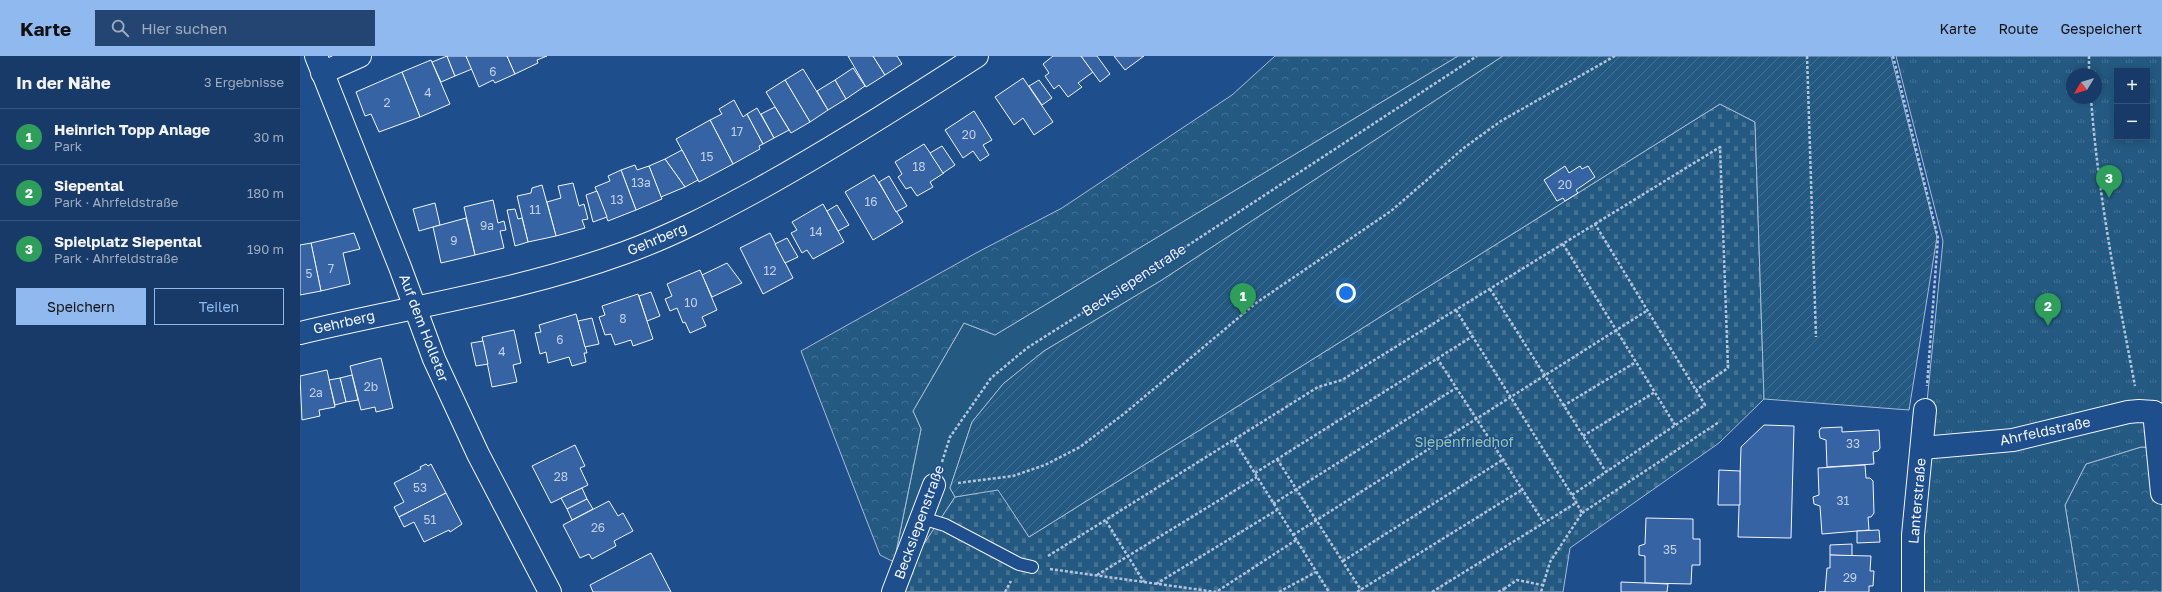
<!DOCTYPE html>
<html lang="de">
<meta charset="utf-8">
<style>
:root{--surface:#173a69;--page:#244571;--text:#f1f3f6;--muted:#9eadc0;--line:#36547d;--accent:#90b9f0}
body{margin:0;font-family:"Golos Text",sans-serif;background:var(--page);color:var(--text)}
.controls{position:absolute;right:12px;top:12px;display:grid;overflow:hidden;border-radius:0px;box-shadow:0 2px 10px #0003}
.controls button{width:36px;height:36px;display:grid;place-items:center;padding:0;border:0;border-bottom:1px solid var(--line);background:var(--surface);color:var(--text);font:20px sans-serif}
.compass{position:absolute;left:1766px;top:12px;width:36px;height:36px;border-radius:50%;background:var(--surface);box-shadow:0 2px 10px #0003;rotate:232deg}
.you{position:absolute;left:1046px;top:237px;width:14px;height:14px;margin:-10px;border:3px solid #fff;border-radius:50%;background:#1a73e8;box-shadow:0 0 0 6px #1a73e833}
.badge{display:grid;place-items:center;width:26px;height:26px;border-radius:50%;background:var(--accent);color:#fff;font-size:13px;font-weight:700}
.pin{position:absolute;translate:-50% -33px;filter:drop-shadow(0 1px 2px #0008)}
.pin::after{content:'';position:absolute;top:21px;width:14px;height:12px;background:inherit;clip-path:polygon(0 0,100% 0,50% 100%)}
.list{margin:0;padding:0;list-style:none}
h2{display:flex;justify-content:space-between;align-items:center;height:52px;margin:0;padding:0 16px;font-size:17px}
h2 small{font-size:13px;font-weight:400;color:var(--muted)}
.list li{display:grid;grid-template-columns:26px 1fr auto;gap:12px;align-items:center;box-sizing:border-box;height:56px;padding:0 16px;border-top:1px solid var(--line)}
.list b{display:block;font-size:15px;white-space:nowrap}
.list p{margin:0;font-size:13px;white-space:nowrap;color:var(--muted)}
.list em{font-size:13px;font-style:normal;color:var(--muted)}
.actions{display:flex;gap:8px;padding:12px 16px}
.actions a{flex:1;padding:9px 0;border:1px solid var(--accent);border-radius:0px;text-align:center;font-size:14px;color:var(--accent)}
.actions .main{background:var(--accent);color:#111}
.icon{flex:none;width:22px;height:22px;fill:none;stroke:currentColor;stroke-width:2;stroke-linecap:round;stroke-linejoin:round}
.map{position:relative;flex:none;width:1862px;height:536px;overflow:hidden}
header{display:flex;align-items:center;gap:24px;box-sizing:border-box;height:56px;padding:0 20px;background:var(--accent);color:#111}
header strong{font-size:19px}
nav{display:flex;gap:22px;margin-inline-start:auto;font-size:14px}
.search{width:280px;height:36px;background:var(--page);display:flex;align-items:center;gap:10px;box-sizing:border-box;padding:0 14px;border-radius:0px;color:var(--muted);font-size:15px}
main{display:flex}
aside{flex:1;background:var(--surface)}
.map>svg:first-child{display:block}
.grass{fill:#245a82;stroke:#a8bbd7}
.forest{fill:url(#forest-crowns);stroke:#a8bbd7}
.cemetery{fill:url(#cemetery-stones);stroke:#a8bbd7}
.park{fill:url(#park-tufts);stroke:#a8bbd7;fill-rule:evenodd}
.garden{fill:url(#garden-furrows);stroke:#a8bbd7}
.building{fill:#3563a3;stroke:#f2f6ff}
.lines{fill:none;stroke-linecap:round;stroke-linejoin:round}
.service-casing{stroke:#f2f6ff;stroke-width:14}
.minor-casing{stroke:#f2f6ff;stroke-width:24}
.path{stroke:#b3c4dc;stroke-width:2.5;stroke-dasharray:3 2;stroke-linecap:butt}
.service{stroke:#1f4e8c;stroke-width:12}
.minor{stroke:#1f4e8c;stroke-width:22}
.labels{text-anchor:middle;stroke-width:3;stroke-linejoin:round;paint-order:stroke}
.number-label{font-size:12px;fill:#c3d1e8}
.street-label{font-size:14px;fill:#f2f6ff;stroke:#1f4e8c}
.park-label{font-size:14px;fill:#97c8a6;stroke:#1f4e8c}
</style>
<header>
<strong>Karte</strong>
<div class="search"><svg class="icon" aria-label="search" viewBox="0 0 24 24"><circle cx="10" cy="10" r="6"/><path d="M15 15l6 6"/></svg>Hier suchen</div>
<nav><a>Karte</a><a>Route</a><a>Gespeichert</a></nav>
</header>
<main>
<aside>
<h2>In der Nähe<small>3 Ergebnisse</small></h2>
<ul class="list">
<li><span class="badge" style="background:#2e9e5b">1</span><div><b>Heinrich Topp Anlage</b><p>Park</p></div><em>30 m</em></li>
<li><span class="badge" style="background:#2e9e5b">2</span><div><b>Siepental</b><p>Park · Ahrfeldstraße</p></div><em>180 m</em></li>
<li><span class="badge" style="background:#2e9e5b">3</span><div><b>Spielplatz Siepental</b><p>Park · Ahrfeldstraße</p></div><em>190 m</em></li>
</ul>
<div class="actions"><a class="main">Speichern</a><a>Teilen</a></div>
</aside>
<div class="map">
<svg width="1862" height="536" viewBox="0 0 1862 536">
<defs>
<pattern id="forest-crowns" width="20" height="18" patternUnits="userSpaceOnUse"><rect width="20" height="18" fill="#245a82"/><path d="M2 6a3 3 0 1 1 6 0M12 15a3 3 0 1 1 6 0" fill="none" stroke="#447295"/></pattern>
<pattern id="cemetery-stones" width="16" height="16" patternUnits="userSpaceOnUse"><rect width="16" height="16" fill="#245a82"/><path d="M2 7V4a2 2 0 0 1 4 0v3zM10 15v-3a2 2 0 0 1 4 0v3z" fill="#447295"/></pattern>
<pattern id="park-tufts" width="24" height="20" patternUnits="userSpaceOnUse"><rect width="24" height="20" fill="#245a82"/><path d="M3 7l-1-3M5 7V3M7 7l1-3M15 17l-1-3M17 17v-4M19 17l1-3" fill="none" stroke="#447295"/></pattern>
<pattern id="garden-furrows" width="10" height="10" patternUnits="userSpaceOnUse"><rect width="10" height="10" fill="#245a82"/><path d="M-1 1l2-2M0 10L10 0M9 11l2-2" fill="none" stroke="#447295"/></pattern>
</defs>
<rect width="100%" height="100%" fill="#1f4e8c"/>
<path class="grass" d="M 1158,0 L 1203,0 L 862,224 L 744,295 L 703,328 L 672,366 L 650,432 L 655,441 L 616,500 L 594,506 L 621,373 L 613,355 L 664,267 L 695,279 Z"/>
<g class="forest">
<path d="M 975,0 L 1158,0 L 695,279 L 664,267 L 613,355 L 621,373 L 594,506 L 580,499 L 501,295 L 676,197 L 762,152 L 932,39 Z"/>
<path d="M 1841,391 L 1862,392 L 1862,536 L 1779,536 L 1765,449 L 1786,408 Z"/>
</g>
<path class="cemetery" d="M 1420,48 L 1455,66 L 1464,343 L 1419,387 L 1270,492 L 1263,536 L 603,536 L 616,500 L 655,441 L 698,433 L 729,481 Z"/>
<path class="park" d="M 1596,0 L 1862,0 L 1862,392 L 1841,391 L 1786,408 L 1765,449 L 1779,536 L 1614,536 L 1626,356 L 1643,185 ZM 1817,15 L 1847,15 L 1847,81 L 1817,81 ZM 1772,18 L 1796,18 L 1796,42 L 1772,42 Z"/>
<path class="garden" d="M 1203,0 L 1591,0 L 1637,181 L 1609,354 L 1464,343 L 1455,66 L 1420,48 L 729,481 L 698,434 L 655,441 L 650,432 L 672,366 L 703,328 L 744,295 L 862,224 Z"/>
<g class="building">
<path d="M 147,0 L 155,20 L 141,26 L 132,6 Z"/>
<path d="M 147,0 L 166,0 L 172,13 L 155,20 Z"/>
<path d="M 166,0 L 207,0 L 215,18 L 195,27 L 193,24 L 179,31 Z"/>
<path d="M 207,0 L 247,0 L 237,4 L 238,7 L 215,18 Z"/>
<path d="M 548,0 L 573,0 L 585,19 L 566,31 Z"/>
<path d="M 573,0 L 597,0 L 602,8 L 585,19 Z"/>
<path d="M 753,0 L 781,0 L 793,16 L 778,27 L 782,31 L 768,41 L 759,29 L 754,33 L 745,20 L 749,17 L 743,8 Z"/>
<path d="M 781,0 L 797,0 L 810,18 L 800,26 Z"/>
<path d="M 814,0 L 844,0 L 825,14 Z"/>
<path d="M 131,4 L 150,48 L 120,61 L 102,16 Z"/>
<path d="M 553,12 L 565,30 L 546,43 L 535,24 Z"/>
<path d="M 503,13 L 528,54 L 510,66 L 485,24 Z"/>
<path d="M 102,16 L 120,61 L 79,76 L 71,58 L 65,60 L 56,36 Z"/>
<path d="M 723,22 L 753,66 L 734,79 L 723,62 L 714,69 L 695,41 Z"/>
<path d="M 485,24 L 510,66 L 491,77 L 466,36 Z"/>
<path d="M 535,24 L 546,43 L 528,54 L 517,35 Z"/>
<path d="M 739,24 L 752,42 L 742,49 L 729,30 Z"/>
<path d="M 434,44 L 443,61 L 447,58 L 463,88 L 459,90 L 460,93 L 433,108 L 410,64 L 422,58 L 419,53 Z"/>
<path d="M 475,51 L 489,74 L 474,82 L 461,58 Z"/>
<path d="M 457,52 L 474,82 L 463,88 L 447,58 Z"/>
<path d="M 674,55 L 692,84 L 683,89 L 689,99 L 680,105 L 673,95 L 663,102 L 645,74 Z"/>
<path d="M 410,64 L 433,108 L 399,126 L 376,83 Z"/>
<path d="M 624,88 L 644,117 L 630,126 L 633,131 L 617,140 L 611,131 L 606,133 L 598,121 L 602,118 L 595,106 Z"/>
<path d="M 642,90 L 655,109 L 643,117 L 630,97 Z"/>
<path d="M 382,94 L 398,124 L 385,131 L 365,103 Z"/>
<path d="M 365,103 L 385,131 L 361,141 L 349,110 Z"/>
<path d="M 335,109 L 337,114 L 349,110 L 362,143 L 336,154 L 321,114 Z"/>
<path d="M 1265,110 L 1269,117 L 1280,110 L 1282,113 L 1288,110 L 1295,121 L 1276,134 L 1278,137 L 1265,145 L 1263,142 L 1257,145 L 1244,124 Z"/>
<path d="M 321,114 L 336,154 L 308,165 L 295,131 L 310,125 L 308,120 Z"/>
<path d="M 574,119 L 603,166 L 573,184 L 545,136 Z"/>
<path d="M 589,120 L 607,150 L 596,156 L 579,126 Z"/>
<path d="M 273,127 L 279,150 L 284,148 L 288,163 L 282,164 L 285,172 L 256,180 L 247,146 L 261,142 L 258,130 Z"/>
<path d="M 242,129 L 256,180 L 228,186 L 217,140 L 231,137 L 232,132 Z"/>
<path d="M 297,135 L 307,161 L 293,166 L 286,139 Z"/>
<path d="M 193,144 L 198,167 L 204,165 L 206,174 L 200,175 L 204,192 L 175,199 L 164,151 Z"/>
<path d="M 135,147 L 140,169 L 119,175 L 113,153 Z"/>
<path d="M 523,148 L 544,186 L 513,203 L 507,194 L 502,197 L 491,177 L 497,174 L 492,166 Z"/>
<path d="M 537,149 L 549,169 L 538,175 L 527,155 Z"/>
<path d="M 215,153 L 218,163 L 222,162 L 228,186 L 215,190 L 207,154 Z"/>
<path d="M 166,162 L 175,199 L 141,207 L 133,171 Z"/>
<path d="M 54,177 L 60,193 L 43,197 L 50,228 L 21,235 L 11,187 Z"/>
<path d="M 470,177 L 493,222 L 463,238 L 440,192 Z"/>
<path d="M 487,182 L 498,201 L 485,207 L 475,188 Z"/>
<path d="M 11,187 L 21,235 L 0,239 L 0,189 Z"/>
<path d="M 427,207 L 442,227 L 412,241 L 402,219 Z"/>
<path d="M 400,214 L 417,254 L 402,261 L 406,270 L 390,277 L 385,266 L 383,267 L 377,252 L 370,255 L 365,243 L 372,240 L 367,228 Z"/>
<path d="M 351,236 L 360,260 L 347,265 L 339,240 Z"/>
<path d="M 338,238 L 353,283 L 333,290 L 331,284 L 315,289 L 311,278 L 305,279 L 299,261 L 305,259 L 302,250 Z"/>
<path d="M 276,258 L 287,297 L 284,297 L 286,306 L 272,310 L 269,301 L 248,307 L 246,296 L 240,298 L 235,277 L 241,276 L 239,269 Z"/>
<path d="M 292,262 L 299,288 L 285,291 L 278,265 Z"/>
<path d="M 214,274 L 221,307 L 213,309 L 217,326 L 192,331 L 182,281 Z"/>
<path d="M 183,285 L 188,308 L 176,310 L 171,287 Z"/>
<path d="M 81,302 L 93,352 L 76,356 L 75,351 L 61,354 L 50,310 Z"/>
<path d="M 27,314 L 35,351 L 19,354 L 20,360 L 2,364 L 0,320 Z"/>
<path d="M 52,319 L 58,344 L 46,346 L 40,322 Z"/>
<path d="M 40,322 L 46,346 L 35,349 L 29,324 Z"/>
<path d="M 1464,369 L 1494,370 L 1491,482 L 1438,481 L 1441,391 Z"/>
<path d="M 1542,371 L 1542,376 L 1579,374 L 1580,392 L 1578,395 L 1573,396 L 1574,408 L 1527,411 L 1526,384 L 1520,382 L 1519,375 L 1521,372 Z"/>
<path d="M 275,389 L 285,410 L 280,412 L 288,429 L 251,447 L 232,410 Z"/>
<path d="M 126,408 L 128,410 L 131,408 L 146,437 L 99,461 L 94,451 L 104,446 L 94,427 L 121,413 L 120,411 Z"/>
<path d="M 1565,409 L 1566,422 L 1570,422 L 1573,425 L 1574,457 L 1571,461 L 1568,461 L 1569,474 L 1522,478 L 1520,450 L 1514,448 L 1513,441 L 1519,439 L 1518,412 Z"/>
<path d="M 1419,414 L 1440,415 L 1440,449 L 1418,449 Z"/>
<path d="M 282,432 L 287,443 L 267,453 L 261,442 Z"/>
<path d="M 146,437 L 162,468 L 150,476 L 149,474 L 124,486 L 114,466 L 104,471 L 99,461 Z"/>
<path d="M 287,443 L 293,453 L 272,464 L 267,453 Z"/>
<path d="M 309,445 L 318,460 L 323,457 L 333,475 L 314,485 L 316,490 L 292,503 L 289,498 L 280,502 L 263,469 Z"/>
<path d="M 1346,462 L 1393,463 L 1393,483 L 1400,483 L 1400,509 L 1392,509 L 1391,528 L 1345,527 L 1345,500 L 1339,499 L 1339,490 L 1345,488 Z"/>
<path d="M 1579,474 L 1580,486 L 1557,487 L 1557,475 Z"/>
<path d="M 1552,488 L 1552,500 L 1530,499 L 1530,489 Z"/>
<path d="M 351,497 L 371,536 L 293,536 L 290,529 Z"/>
<path d="M 1530,499 L 1571,500 L 1570,515 L 1574,515 L 1573,530 L 1569,530 L 1569,536 L 1519,536 L 1525,536 L 1527,512 L 1530,512 Z"/>
<path d="M 1321,526 L 1368,528 L 1367,536 L 1321,536 Z"/>
</g>
<g class="lines">
<g class="service-casing">
<path id="service" d="M 622,462 L 645,469 L 719,508 L 732,511"/>
</g>
<g class="minor-casing">
<g id="minor">
<path d="M 16,0 L 100,211 L 134,303 L 178,398 L 250,536"/>
<path d="M 22,17 L 60,0"/>
<path d="M 0,277 C 108,251 220,235 324,197 C 372,180 417,156 461,132 C 535,91 606,46 677,0"/>
<path d="M 1854,356 L 1862,437"/>
<path d="M 1622,392 L 1713,384 L 1828,356 L 1839,355 L 1854,356"/>
<path d="M 593,536 L 634,429"/>
<path d="M 1613,536 L 1613,479 L 1625,354"/>
</g>
</g>
<g class="path">
<path d="M 1507,0 L 1516,281"/>
<path d="M 1593,0 L 1638,182 L 1627,330"/>
<path d="M 1789,0 L 1789,18"/>
<path d="M 1791,42 C 1798,139 1817,235 1835,330"/>
<path d="M 1295,168 L 1420,91 L 1428,312 L 1396,334"/>
<path d="M 1263,188 L 1375,369"/>
<path d="M 1190,233 L 1306,416"/>
<path d="M 1156,254 L 1272,439"/>
<path d="M 1137,302 L 1244,467"/>
<path d="M 1263,350 L 1336,306"/>
<path d="M 1283,380 L 1355,336"/>
<path d="M 934,384 L 1029,536"/>
<path d="M 977,403 L 1061,534"/>
<path d="M 642,406 L 650,381 L 691,322 L 727,292 L 861,207 L 1177,0"/>
<path d="M 955,417 L 1173,280"/>
<path d="M 658,427 L 713,420 L 745,409 L 780,391 L 825,357 L 956,247 L 1091,155 L 1165,91 L 1201,65 L 1315,0"/>
<path d="M 973,448 L 1156,332"/>
<path d="M 1282,457 L 1419,366"/>
<path d="M 806,465 L 844,526"/>
<path d="M 993,479 L 1348,254"/>
<path d="M 748,500 L 1018,331 L 1042,324 L 1295,168 L 1405,349 L 1272,439 L 1282,457 L 1250,506 L 1241,536"/>
<path d="M 1043,505 L 1204,403"/>
<path d="M 750,513 L 916,536 L 996,484"/>
<path d="M 797,519 L 957,421"/>
<path d="M 856,528 L 977,454"/>
<path d="M 1204,533 L 1217,524 L 1242,529"/>
<path d="M 705,536 L 711,525"/>
<path d="M 979,536 L 1016,516"/>
<path d="M 1057,536 L 1223,433"/>
<path d="M 1132,536 L 1276,447"/>
<path d="M 1198,536 L 1204,533 L 1203,536"/>
</g>
<use href="#service" class="service"/>
<use href="#minor" class="minor"/>
</g>
<g class="labels">
<g class="number-label">
<text x="193" y="20">6</text>
<text x="128" y="41">4</text>
<text x="87" y="51">2</text>
<text x="437" y="80">17</text>
<text x="669" y="83">20</text>
<text x="407" y="105">15</text>
<text x="619" y="115">18</text>
<text x="341" y="131">13a</text>
<text x="1265" y="133">20</text>
<text x="317" y="148">13</text>
<text x="571" y="150">16</text>
<text x="235" y="158">11</text>
<text x="187" y="174">9a</text>
<text x="516" y="180">14</text>
<text x="154" y="189">9</text>
<text x="31" y="217">7</text>
<text x="470" y="219">12</text>
<text x="9" y="222">5</text>
<text x="391" y="251">10</text>
<text x="323" y="267">8</text>
<text x="260" y="288">6</text>
<text x="202" y="300">4</text>
<text x="71" y="335">2b</text>
<text x="16" y="341">2a</text>
<text x="1553" y="392">33</text>
<text x="261" y="425">28</text>
<text x="120" y="436">53</text>
<text x="1543" y="449">31</text>
<text x="130" y="468">51</text>
<text x="298" y="476">26</text>
<text x="1370" y="498">35</text>
<text x="1550" y="526">29</text>
</g>
<g class="street-label">
<text transform="translate(357 183) rotate(-23)" y="5">Gehrberg</text>
<text transform="translate(834 224) rotate(-33)" y="5">Becksiepenstraße</text>
<text transform="translate(44 266) rotate(-13)" y="5">Gehrberg</text>
<text transform="translate(124 272) rotate(69)" y="5">Auf dem Holleter</text>
<text transform="translate(1745 375) rotate(-12)" y="5">Ahrfeldstraße</text>
<text transform="translate(1617 445) rotate(-85)" y="5">Lanterstraße</text>
<text transform="translate(619 466) rotate(-70)" y="5">Becksiepenstraße</text>
</g>
<g class="park-label">
<text x="1164" y="391">Siepenfriedhof</text>
</g>
</g>
</svg>
<div class="controls">
<button>+</button>
<button>−</button>
</div>
<svg class="compass" viewBox="-18 -18 36 36"><path d="M0-13l5 13h-10z" fill="#e53935"/><path d="M0 13l5-13h-10z" fill="#9eadc0"/></svg>
<div class="you"></div>
<div class="pin badge" style="left:943px;top:260px;background:#2e9e5b">1</div>
<div class="pin badge" style="left:1748px;top:270px;background:#2e9e5b">2</div>
<div class="pin badge" style="left:1809px;top:142px;background:#2e9e5b">3</div>
</div>
</main>
